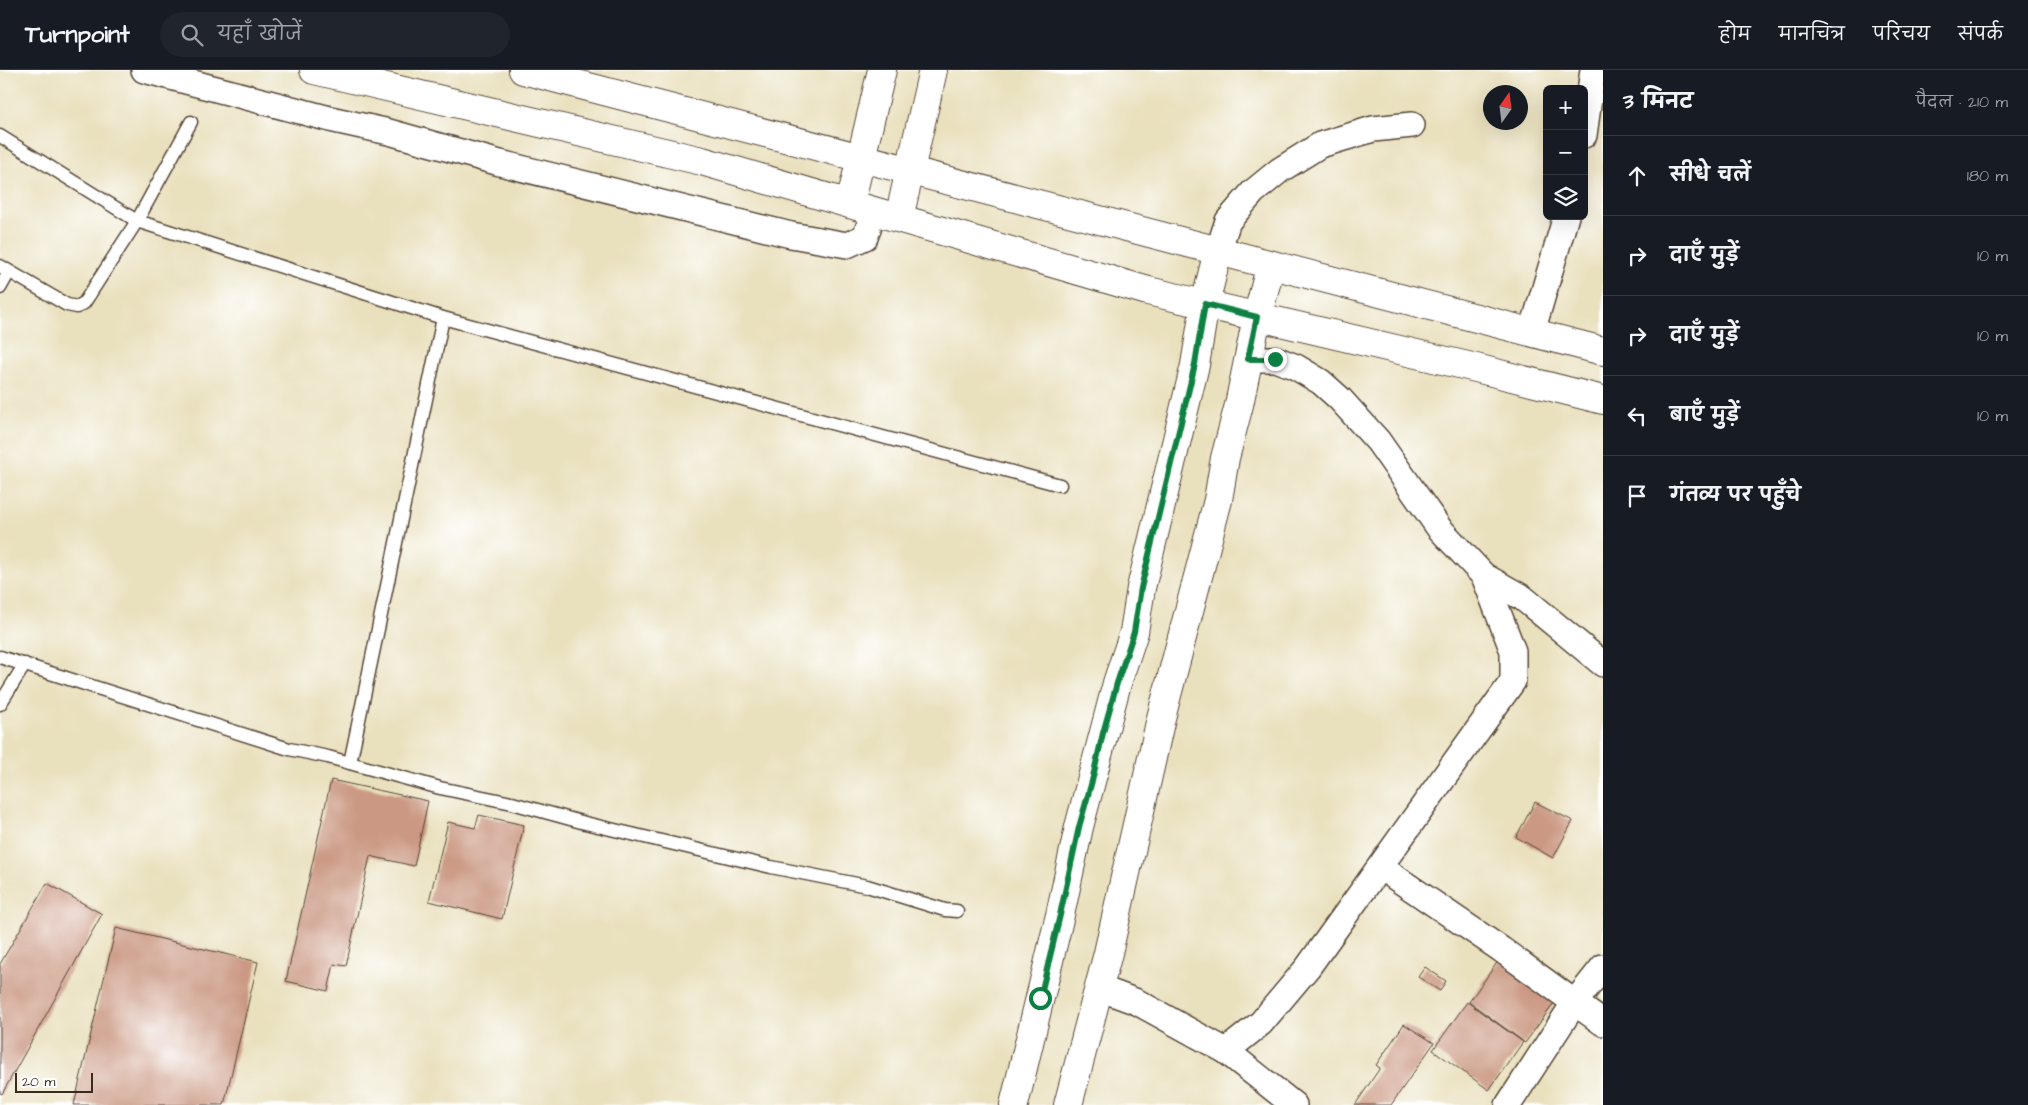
<!DOCTYPE html>
<html lang="hi">
<meta charset="utf-8">
<style>
:root{--surface:#171b24;--page:#20242c;--text:#f1f3f6;--muted:#9ea1a6;--line:#363941}
body{margin:0;font-family:"Architects Daughter","Playpen Sans Deva",sans-serif;background:var(--page);color:var(--text)}
.controls{position:absolute;right:15px;top:15px;display:grid;overflow:hidden;border-radius:8px;box-shadow:0 5px 20px #0002}
.controls button{width:45px;height:45px;display:grid;place-items:center;padding:0;border:0;border-bottom:1px solid var(--line);background:var(--surface);color:var(--text);font:25px sans-serif}
.compass{position:absolute;left:1483px;top:15px;width:45px;height:45px;border-radius:50%;background:var(--surface);box-shadow:0 5px 20px #0002;rotate:14deg}
.scale{position:absolute;left:15px;bottom:12px;width:78px;box-sizing:border-box;padding-left:5px;border:2px solid #3b2a1e;border-top:0;font-size:14px;line-height:18px;white-space:nowrap;color:#3b2a1e;-webkit-text-stroke:4px #fff;paint-order:stroke}
.stop{position:absolute;width:15px;height:15px;margin:-11px;border:4px solid #0b8043;border-radius:50%;background:#fff}
.stop.end{background:#0b8043;border-color:#fff;box-shadow:0 1px 5px #0008}
.list{margin:0;padding:0;list-style:none}
h2{display:flex;justify-content:space-between;align-items:center;height:65px;margin:0;padding:0 20px;font-size:21px}
h2 small{font-size:16px;font-weight:400;color:var(--muted)}
.list li{display:grid;grid-template-columns:32px 1fr auto;gap:15px;align-items:center;box-sizing:border-box;height:80px;padding:0 20px;border-top:1px solid var(--line)}
.list b{display:block;font-size:19px;white-space:nowrap}
.list em{font-size:16px;font-style:normal;color:var(--muted)}
.icon{flex:none;width:28px;height:28px;fill:none;stroke:currentColor;stroke-width:2;stroke-linecap:round;stroke-linejoin:round}
.map{position:relative;flex:none;width:1603px;height:1035px;overflow:hidden}
header{display:flex;align-items:center;gap:30px;box-sizing:border-box;height:70px;padding:0 25px;background:var(--surface);border-bottom:1px solid var(--line)}
header strong{font-size:24px}
nav{display:flex;gap:28px;margin-inline-start:auto;font-size:18px}
.search{width:350px;height:45px;background:var(--page);display:flex;align-items:center;gap:12px;box-sizing:border-box;padding:0 18px;border-radius:28px;color:var(--muted);font-size:19px}
main{display:flex}
aside{flex:1;background:var(--surface)}
.map>svg:first-child{display:block}
.building{fill:#cb9983}
.lines{fill:none;stroke-linecap:round;stroke-linejoin:round}
.service-casing{stroke:#554536;stroke-width:15}
.minor-casing{stroke:#554536;stroke-width:28}
.tertiary-casing{stroke:#554536;stroke-width:30}
.service{stroke:#fff;stroke-width:12}
.minor{stroke:#fff;stroke-width:25}
.tertiary{stroke:#fff;stroke-width:28}
.route{stroke:#0b8043;stroke-width:6}
</style>
<header>
<strong>Turnpoint</strong>
<div class="search"><svg class="icon" aria-label="search" viewBox="0 0 24 24"><circle cx="10" cy="10" r="6"/><path d="M15 15l6 6"/></svg>यहाँ खोजें</div>
<nav><a>होम</a><a>मानचित्र</a><a>परिचय</a><a>संपर्क</a></nav>
</header>
<main>
<div class="map">
<svg width="1603" height="1035" viewBox="0 0 1603 1035">
<rect width="100%" height="100%" fill="#fff"/>
<filter id="ink" filterUnits="userSpaceOnUse"><feTurbulence type="fractalNoise" baseFrequency=".02" numOctaves="2"/><feDisplacementMap in="SourceGraphic" scale="10" xChannelSelector="R" yChannelSelector="G"/><feConvolveMatrix kernelMatrix="1 2 1 2 8 2 1 2 1" color-interpolation-filters="sRGB"/></filter>
<filter id="wash" filterUnits="userSpaceOnUse"><feTurbulence type="fractalNoise" baseFrequency=".0096" numOctaves="4" result="noise"/><feDisplacementMap in="SourceGraphic" scale="20" xChannelSelector="R" yChannelSelector="G"/><feGaussianBlur stdDeviation="1.12" result="paint"/><feColorMatrix in="noise" values="0 0 0 0 0 0 0 0 0 0 0 0 0 0 0 0 0 1.4 0 .05"/><feComposite in="paint" operator="in"/></filter>
<g filter="url(#wash)">
<rect width="100%" height="100%" fill="#e9e0bd"/>
<g id="blocks">
<g class="building">
<path d="M 331,710 L 428,731 L 414,796 L 370,786 L 346,896 L 334,894 L 328,921 L 286,911 Z"/>
<path d="M 1535,732 L 1573,751 L 1553,788 L 1516,767 Z"/>
<path d="M 479,745 L 524,755 L 502,849 L 429,831 L 448,752 L 475,758 Z"/>
<path d="M 47,813 L 102,844 L 2,1024 L 0,1023 L 0,894 Z"/>
<path d="M 116,858 L 258,892 L 224,1035 L 74,1035 Z"/>
<path d="M 1501,887 L 1558,928 L 1525,973 L 1469,932 Z"/>
<path d="M 1425,897 L 1446,911 L 1440,921 L 1418,907 Z"/>
<path d="M 1467,932 L 1523,972 L 1489,1020 L 1433,980 Z"/>
<path d="M 1404,954 L 1434,973 L 1391,1035 L 1355,1035 L 1380,998 L 1376,995 Z"/>
</g>
</g>
</g>
<g filter="url(#ink)">
<use href="#blocks" fill-opacity="0" stroke="#554536" stroke-width="1"/>
<g class="lines">
<g class="service-casing">
<g id="service">
<path d="M 0,66 L 137,151 L 443,248 L 1060,415"/>
<path d="M 0,196 L 67,235 L 77,237 L 84,233 L 137,151 L 191,52"/>
<path d="M 0,218 L 9,202"/>
<path d="M 0,587 L 289,679 L 328,687 L 440,718 L 512,733 L 585,753 L 771,797 L 867,816 L 945,840 L 957,841"/>
<path d="M 0,634 L 25,594"/>
<path d="M 350,693 L 443,248"/>
</g>
</g>
<g class="minor-casing">
<g id="minor">
<path d="M 144,0 L 330,49 L 389,62 L 500,93 L 791,165 L 847,175 L 865,167 L 868,159"/>
<path d="M 1584,65 L 1593,0"/>
<path d="M 1218,181 L 1228,151 L 1253,122 L 1280,100 L 1320,75 L 1373,59 L 1412,55"/>
<path d="M 1532,262 L 1566,146"/>
<path d="M 1484,506 L 1523,528 L 1603,594"/>
<path d="M 1380,797 L 1502,880 L 1603,953"/>
<path d="M 1099,918 L 1137,932 L 1226,981 L 1294,1035"/>
<path d="M 1226,981 L 1261,953 L 1308,897 L 1513,611 L 1513,581 L 1484,506 L 1439,458 L 1378,371 L 1340,329 L 1321,312 L 1296,297 L 1275,289 L 1248,289"/>
<path d="M 1508,1035 L 1575,932 L 1603,897"/>
</g>
</g>
<g class="tertiary-casing">
<g id="tertiary">
<path d="M 314,0 L 702,91 L 1148,221 L 1472,297 L 1603,330"/>
<path d="M 523,0 L 1603,281"/>
<path d="M 850,134 L 882,0"/>
<path d="M 899,148 L 933,0"/>
<path d="M 1014,1035 L 1060,845 L 1079,757 L 1117,613 L 1134,562 L 1141,518 L 1195,295 L 1205,234 L 1218,181"/>
<path d="M 1068,1035 L 1108,883 L 1161,648 L 1218,430 L 1225,388 L 1239,335 L 1257,247 L 1271,195"/>
</g>
</g>
<use href="#service" class="service"/>
<use href="#minor" class="minor"/>
<use href="#tertiary" class="tertiary"/>
</g>
</g>
<g class="lines" filter="url(#ink)">
<path class="route" d="M 1040,928 L 1060,845 L 1079,757 L 1092,711 L 1103,663 L 1117,613 L 1134,562 L 1141,518 L 1195,294 L 1205,234 L 1257,247 L 1248,289 L 1275,289"/>
</g>
</svg>
<div class="controls">
<button>+</button>
<button>−</button>
<button><svg class="icon" aria-label="layers" viewBox="0 0 24 24"><path d="M12 4l9 5-9 5-9-5zM3 14l9 5 9-5"/></svg></button>
</div>
<svg class="compass" viewBox="-18 -18 36 36"><path d="M0-13l5 13h-10z" fill="#e53935"/><path d="M0 13l5-13h-10z" fill="#9ea1a6"/></svg>
<div class="scale">20 m</div>
<div class="stop" style="left:1040px;top:928px"></div>
<div class="stop end" style="left:1275px;top:289px"></div>
</div>
<aside>
<h2>3 मिनट<small>पैदल · 210 m</small></h2>
<ul class="list">
<li><svg class="icon" aria-label="ahead" viewBox="0 0 24 24"><path d="M12 20V5M6 11l6-6 6 6"/></svg><div><b>सीधे चलें</b></div><em>180 m</em></li>
<li><svg class="icon" aria-label="right" viewBox="0 0 24 24"><path d="M7 20v-9h11M14 6l5 5-5 5"/></svg><div><b>दाएँ मुड़ें</b></div><em>10 m</em></li>
<li><svg class="icon" aria-label="right" viewBox="0 0 24 24"><path d="M7 20v-9h11M14 6l5 5-5 5"/></svg><div><b>दाएँ मुड़ें</b></div><em>10 m</em></li>
<li><svg class="icon" aria-label="left" viewBox="0 0 24 24"><path d="M17 20v-9H6M10 6l-5 5 5 5"/></svg><div><b>बाएँ मुड़ें</b></div><em>10 m</em></li>
<li><svg class="icon" aria-label="arrive" viewBox="0 0 24 24"><path d="M6 21V4h12l-3 4 3 4H6"/></svg><div><b>गंतव्य पर पहुँचे</b></div></li>
</ul>
</aside>
</main>
